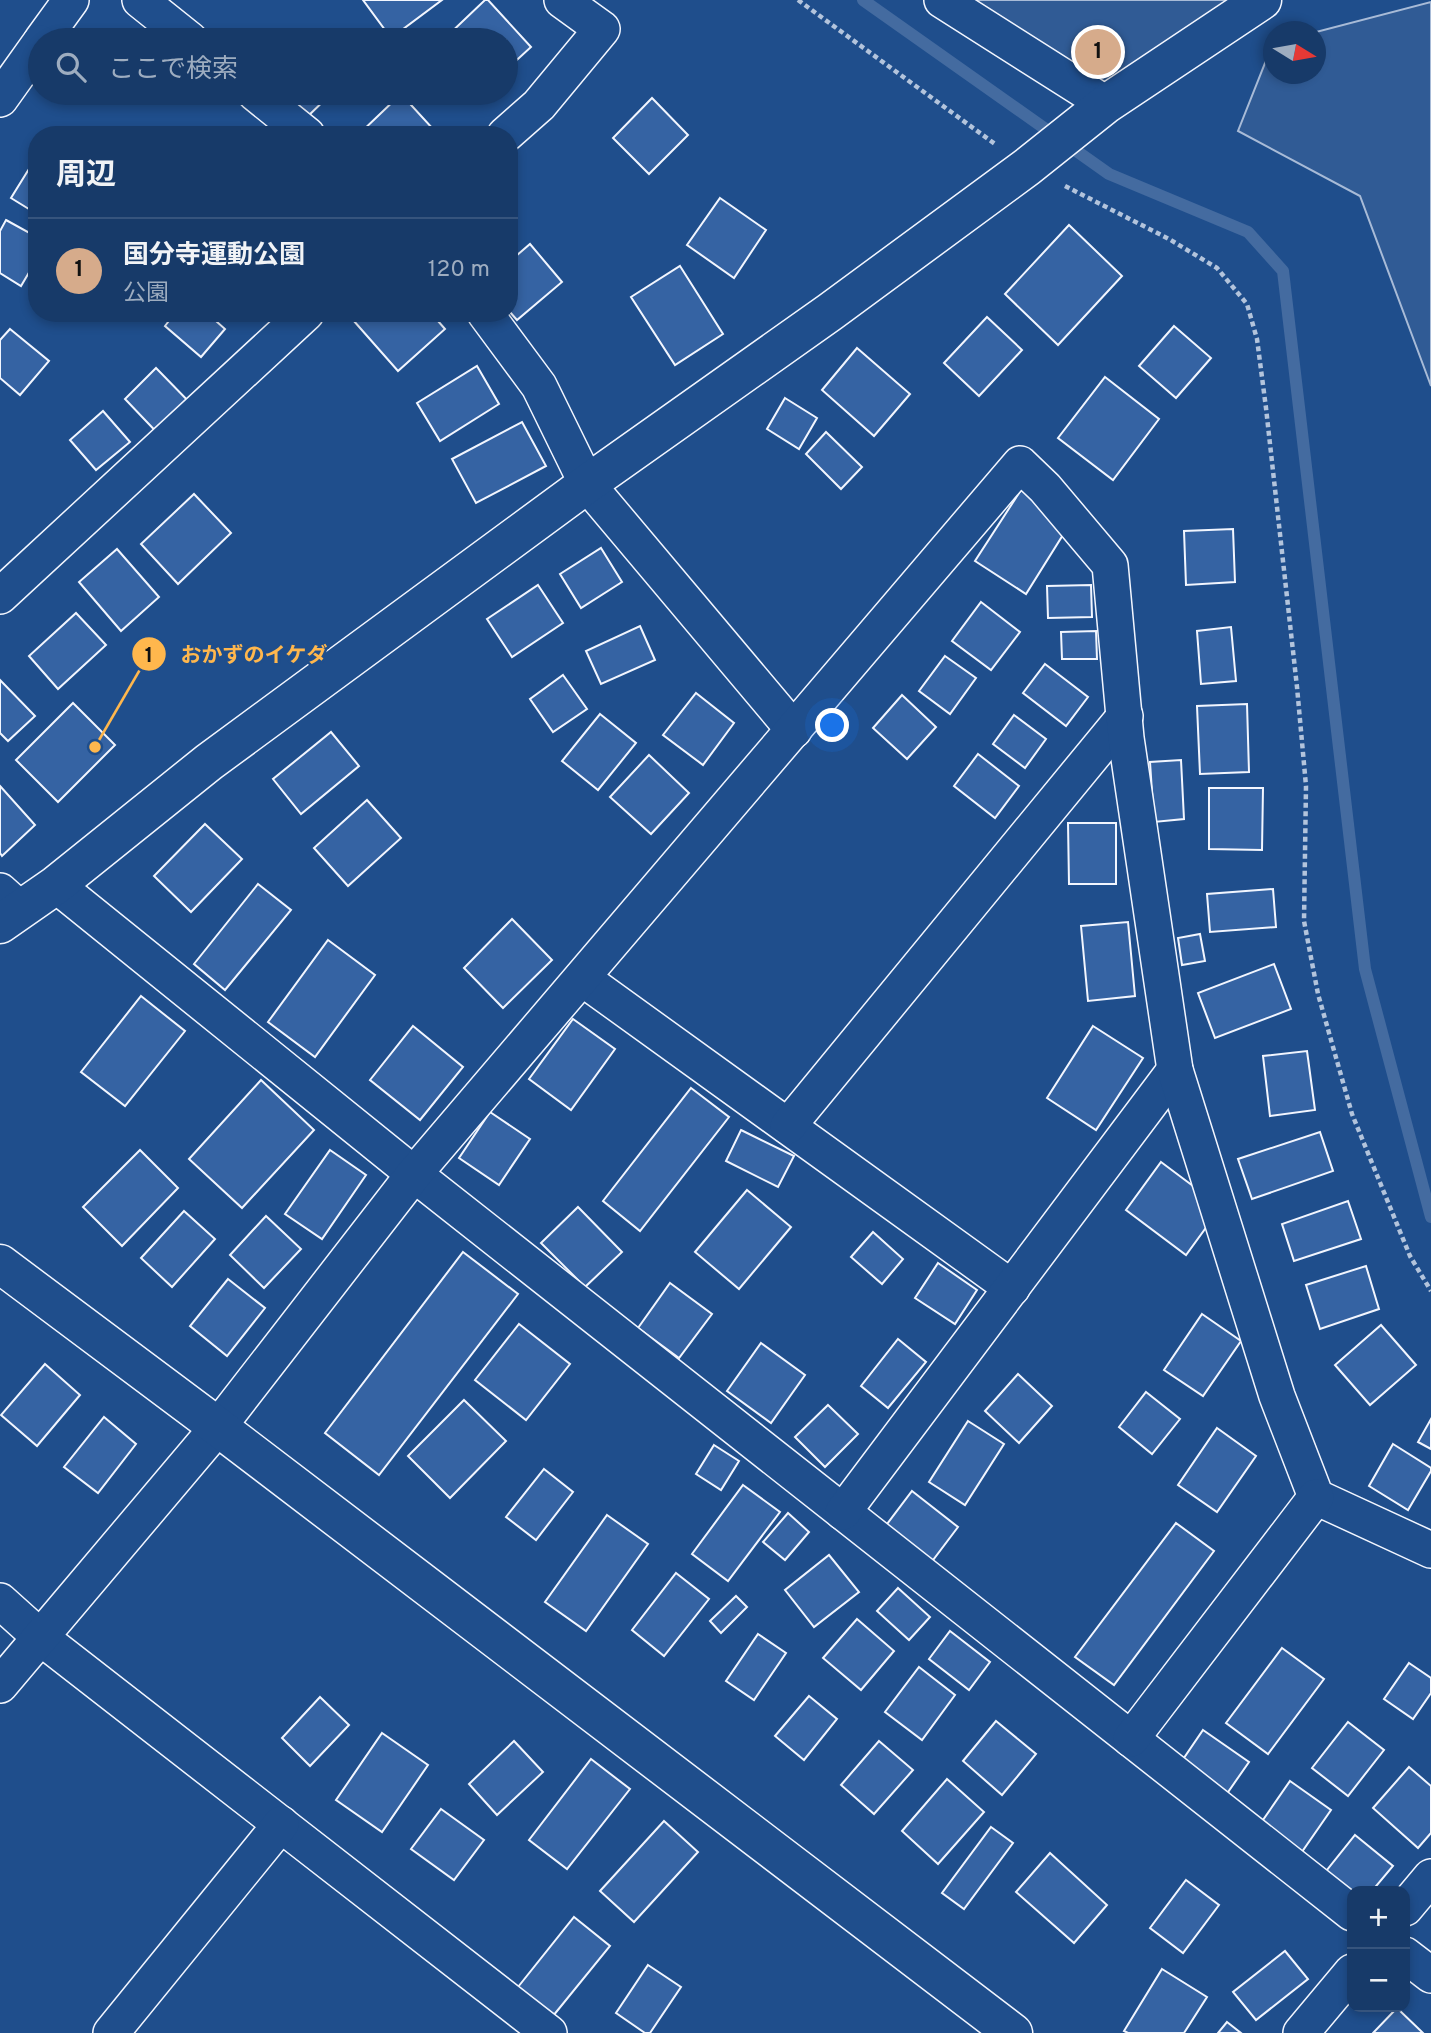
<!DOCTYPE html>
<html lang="ja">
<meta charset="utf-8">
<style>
:root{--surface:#173a69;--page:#244571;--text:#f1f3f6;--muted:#9eadc0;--line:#36547d;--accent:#d6ab8b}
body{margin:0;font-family:Overpass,"Noto Sans JP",sans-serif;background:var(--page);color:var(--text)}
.controls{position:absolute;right:21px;bottom:21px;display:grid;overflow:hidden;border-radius:14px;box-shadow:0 4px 10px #0003}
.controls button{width:63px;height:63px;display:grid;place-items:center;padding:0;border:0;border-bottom:2px solid var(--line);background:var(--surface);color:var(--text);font:35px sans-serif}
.compass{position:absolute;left:1263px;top:21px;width:63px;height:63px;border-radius:50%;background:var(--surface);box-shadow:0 4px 10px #0003;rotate:101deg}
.you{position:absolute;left:833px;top:726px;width:24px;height:24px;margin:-18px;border:5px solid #fff;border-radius:50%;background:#1a73e8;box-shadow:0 0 0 10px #1a73e833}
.badge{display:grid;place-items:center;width:46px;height:46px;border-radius:50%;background:var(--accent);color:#111;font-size:23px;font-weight:700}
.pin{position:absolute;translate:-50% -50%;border:4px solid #fff;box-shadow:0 2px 7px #0006}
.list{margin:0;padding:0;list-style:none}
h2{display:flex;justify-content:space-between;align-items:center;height:91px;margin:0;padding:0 28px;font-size:30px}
h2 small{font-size:23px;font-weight:400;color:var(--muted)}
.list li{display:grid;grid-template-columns:46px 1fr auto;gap:21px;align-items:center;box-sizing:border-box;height:105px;padding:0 28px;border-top:2px solid var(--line)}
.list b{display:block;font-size:26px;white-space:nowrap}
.list p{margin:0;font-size:23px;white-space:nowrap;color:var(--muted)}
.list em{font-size:23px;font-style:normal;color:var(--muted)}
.icon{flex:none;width:38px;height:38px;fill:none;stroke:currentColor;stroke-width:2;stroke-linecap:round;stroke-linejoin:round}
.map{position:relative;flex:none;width:1431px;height:2033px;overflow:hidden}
.search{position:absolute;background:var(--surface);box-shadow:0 4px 10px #0003;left:28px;top:28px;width:490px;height:77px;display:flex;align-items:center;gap:18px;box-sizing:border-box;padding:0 24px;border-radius:38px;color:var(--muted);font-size:26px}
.panel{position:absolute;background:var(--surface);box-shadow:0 4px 10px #0003;left:28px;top:126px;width:490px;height:196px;border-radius:28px}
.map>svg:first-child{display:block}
.built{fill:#305b95;stroke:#a8bbd7;stroke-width:2}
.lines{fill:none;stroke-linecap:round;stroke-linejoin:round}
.stream{stroke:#446ba0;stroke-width:12}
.building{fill:#3563a3;stroke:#f2f6ff;stroke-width:2}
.street-casing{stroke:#f2f6ff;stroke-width:38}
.secondary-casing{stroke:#f2f6ff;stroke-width:41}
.path{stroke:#b3c4dc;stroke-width:4.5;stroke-dasharray:5 3.5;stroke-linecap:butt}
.street{stroke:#1f4e8c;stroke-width:35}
.secondary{stroke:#1f4e8c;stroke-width:38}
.leader{fill:none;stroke:#ffb74d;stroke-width:2.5}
.callout-dot{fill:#ffb74d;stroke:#1f4e8c;stroke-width:2.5}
.mark-label{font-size:21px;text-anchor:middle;font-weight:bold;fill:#111}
.callout-label{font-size:21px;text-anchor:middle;font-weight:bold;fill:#ffb74d;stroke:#1f4e8c;stroke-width:5;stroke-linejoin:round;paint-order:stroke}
</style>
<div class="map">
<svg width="1431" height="2033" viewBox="0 0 1431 2033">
<rect width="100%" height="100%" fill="#1f4e8c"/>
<g class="built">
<path d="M 942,0 L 1238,0 L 1106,104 Z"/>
<path d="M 1431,2 L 1431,386 L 1360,196 L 1238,131 L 1273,43 L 1274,74 L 1316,74 L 1316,32 Z"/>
</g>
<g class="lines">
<path class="stream" d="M 863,0 L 1109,174 L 1248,232 L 1283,271 L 1365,969 L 1431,1217"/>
</g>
<g class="building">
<path d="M 363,0 L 442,0 L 391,38 Z"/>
<path d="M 485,0 L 488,0 L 531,47 L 506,70 L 506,40 L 443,40 Z"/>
<path d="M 283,93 L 332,93 L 307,117 Z"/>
<path d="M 401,94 L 434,130 L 430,135 L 358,135 Z"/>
<path d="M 652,98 L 688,135 L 649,174 L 613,138 Z"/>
<path d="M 37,156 L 37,214 L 11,198 Z"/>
<path d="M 720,198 L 766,230 L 734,278 L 687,245 Z"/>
<path d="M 6,220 L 37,237 L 37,259 L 21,286 L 0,273 L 0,231 Z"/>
<path d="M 1069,225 L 1122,276 L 1058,345 L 1005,294 Z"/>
<path d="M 530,244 L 562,282 L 517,320 L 509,311 L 509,262 Z"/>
<path d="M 680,266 L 723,334 L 675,365 L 631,297 Z"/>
<path d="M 175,313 L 207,313 L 225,329 L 201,357 L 165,326 Z"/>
<path d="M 360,313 L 431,313 L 445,329 L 398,371 L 353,320 Z"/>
<path d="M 987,317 L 1022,350 L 979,396 L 944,363 Z"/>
<path d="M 1174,326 L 1211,358 L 1176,398 L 1139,366 Z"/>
<path d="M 10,329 L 49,361 L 20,395 L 0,378 L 0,340 Z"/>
<path d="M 857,348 L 910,394 L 874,436 L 822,390 Z"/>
<path d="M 477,366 L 499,404 L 440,441 L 417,403 Z"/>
<path d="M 156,368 L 198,411 L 166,442 L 125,399 Z"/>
<path d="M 1105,377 L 1159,419 L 1113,480 L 1058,438 Z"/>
<path d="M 785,398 L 817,418 L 799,449 L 767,429 Z"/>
<path d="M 103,411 L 130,442 L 96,470 L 70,440 Z"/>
<path d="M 522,422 L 546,466 L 476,503 L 452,459 Z"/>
<path d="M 826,432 L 862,467 L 841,489 L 806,454 Z"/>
<path d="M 1021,490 L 1071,522 L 1026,594 L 975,561 Z"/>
<path d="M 194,494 L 231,533 L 178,584 L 141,544 Z"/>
<path d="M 1233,529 L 1235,582 L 1186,585 L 1184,531 Z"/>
<path d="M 601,548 L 622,582 L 581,608 L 560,574 Z"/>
<path d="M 117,549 L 159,597 L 121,631 L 79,582 Z"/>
<path d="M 538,585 L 563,623 L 512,657 L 487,619 Z"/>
<path d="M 1091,585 L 1092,617 L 1048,618 L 1047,586 Z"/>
<path d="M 981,602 L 1020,632 L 991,670 L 952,641 Z"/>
<path d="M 76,613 L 106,645 L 58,689 L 29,656 Z"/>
<path d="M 640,626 L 655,660 L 601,684 L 586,651 Z"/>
<path d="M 1231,627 L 1236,681 L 1201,684 L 1197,631 Z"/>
<path d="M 1096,631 L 1097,659 L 1062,659 L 1061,632 Z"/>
<path d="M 945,656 L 976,678 L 950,714 L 919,691 Z"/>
<path d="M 1045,664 L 1088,697 L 1066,726 L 1023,693 Z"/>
<path d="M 563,675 L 587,709 L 553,732 L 530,699 Z"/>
<path d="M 0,680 L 35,716 L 8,741 L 0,733 Z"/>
<path d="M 696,693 L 734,723 L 703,765 L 663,735 Z"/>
<path d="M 902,695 L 936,727 L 907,759 L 873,728 Z"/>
<path d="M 73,703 L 115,745 L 58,802 L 16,760 Z"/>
<path d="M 1247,704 L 1249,772 L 1200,774 L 1197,706 Z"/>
<path d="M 600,714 L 636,743 L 598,790 L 562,761 Z"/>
<path d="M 1014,715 L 1046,739 L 1025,768 L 993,744 Z"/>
<path d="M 331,732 L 359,766 L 301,814 L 273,779 Z"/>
<path d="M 978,754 L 1019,786 L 995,818 L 954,786 Z"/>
<path d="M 649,755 L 689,793 L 651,834 L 610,797 Z"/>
<path d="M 1181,760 L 1184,819 L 1154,822 L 1150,762 Z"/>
<path d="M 0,786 L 35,825 L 2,856 L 0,853 Z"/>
<path d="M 1209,788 L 1263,788 L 1262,850 L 1209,849 Z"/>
<path d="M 367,800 L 401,838 L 348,886 L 314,848 Z"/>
<path d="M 1068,823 L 1116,823 L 1116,884 L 1069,884 Z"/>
<path d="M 205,824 L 242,859 L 191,912 L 154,876 Z"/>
<path d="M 258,884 L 291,910 L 225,990 L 194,964 Z"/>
<path d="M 1273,889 L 1276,927 L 1210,932 L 1207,894 Z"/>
<path d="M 512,919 L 552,960 L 503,1008 L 464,968 Z"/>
<path d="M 1128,922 L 1135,996 L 1088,1001 L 1081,926 Z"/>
<path d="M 1200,934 L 1205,961 L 1182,965 L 1178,938 Z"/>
<path d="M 328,940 L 375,975 L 315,1057 L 268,1022 Z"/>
<path d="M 1274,964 L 1291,1009 L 1215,1038 L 1198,993 Z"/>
<path d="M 141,996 L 185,1031 L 125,1106 L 81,1072 Z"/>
<path d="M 573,1019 L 615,1049 L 571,1110 L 529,1079 Z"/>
<path d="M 413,1026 L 463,1067 L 420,1120 L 370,1080 Z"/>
<path d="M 1093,1026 L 1143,1058 L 1096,1130 L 1047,1098 Z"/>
<path d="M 1307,1051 L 1315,1110 L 1270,1116 L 1263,1056 Z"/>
<path d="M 261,1080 L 314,1130 L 242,1208 L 189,1159 Z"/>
<path d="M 691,1088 L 729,1117 L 640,1231 L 603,1201 Z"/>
<path d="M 490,1112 L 530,1139 L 499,1185 L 459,1158 Z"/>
<path d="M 741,1130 L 794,1156 L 778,1187 L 726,1161 Z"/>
<path d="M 1320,1132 L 1333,1171 L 1252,1199 L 1238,1159 Z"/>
<path d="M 140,1150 L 178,1188 L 122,1246 L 83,1207 Z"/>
<path d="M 330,1150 L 366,1175 L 322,1239 L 285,1214 Z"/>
<path d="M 1161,1162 L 1221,1207 L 1186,1255 L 1126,1210 Z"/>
<path d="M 747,1190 L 791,1227 L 739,1289 L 695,1252 Z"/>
<path d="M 1348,1201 L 1361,1239 L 1294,1261 L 1282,1224 Z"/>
<path d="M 578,1207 L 622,1252 L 585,1287 L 541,1243 Z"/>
<path d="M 184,1211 L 215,1239 L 172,1287 L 141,1258 Z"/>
<path d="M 266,1216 L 301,1249 L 264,1288 L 230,1255 Z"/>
<path d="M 873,1232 L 903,1259 L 882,1284 L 851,1257 Z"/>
<path d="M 463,1252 L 518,1294 L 379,1475 L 325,1433 Z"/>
<path d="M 938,1263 L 977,1290 L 955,1324 L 915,1298 Z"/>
<path d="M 1366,1266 L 1379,1309 L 1320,1329 L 1306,1285 Z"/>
<path d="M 228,1279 L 265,1308 L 227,1356 L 190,1326 Z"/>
<path d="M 670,1283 L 712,1314 L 679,1358 L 638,1328 Z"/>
<path d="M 1202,1314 L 1241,1341 L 1203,1396 L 1164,1370 Z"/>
<path d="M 519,1324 L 570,1364 L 526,1420 L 475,1380 Z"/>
<path d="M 1381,1325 L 1416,1365 L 1370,1405 L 1335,1365 Z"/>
<path d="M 898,1339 L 926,1362 L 888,1408 L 861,1386 Z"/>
<path d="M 761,1343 L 805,1375 L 771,1423 L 727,1391 Z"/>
<path d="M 45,1364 L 80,1395 L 37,1446 L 1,1415 Z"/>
<path d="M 1018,1374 L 1052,1406 L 1019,1443 L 985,1411 Z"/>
<path d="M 1146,1392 L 1180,1419 L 1152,1454 L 1119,1427 Z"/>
<path d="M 464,1400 L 506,1441 L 450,1498 L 408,1456 Z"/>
<path d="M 828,1405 L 858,1434 L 825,1467 L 795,1437 Z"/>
<path d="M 104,1417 L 136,1444 L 98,1493 L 64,1467 Z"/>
<path d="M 1431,1419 L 1431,1449 L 1418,1442 Z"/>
<path d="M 968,1421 L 1004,1444 L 965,1505 L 929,1482 Z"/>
<path d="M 1217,1428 L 1256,1456 L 1217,1512 L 1178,1485 Z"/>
<path d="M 1393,1444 L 1431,1468 L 1431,1471 L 1408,1510 L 1369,1486 Z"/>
<path d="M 714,1445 L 739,1461 L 721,1490 L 696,1474 Z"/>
<path d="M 544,1469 L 573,1492 L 536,1540 L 506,1517 Z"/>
<path d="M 743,1485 L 780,1512 L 728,1581 L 692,1554 Z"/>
<path d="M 912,1491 L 958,1527 L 930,1564 L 884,1528 Z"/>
<path d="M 788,1513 L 809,1532 L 785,1560 L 763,1542 Z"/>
<path d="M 607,1515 L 648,1544 L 586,1631 L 545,1602 Z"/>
<path d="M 1176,1523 L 1214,1551 L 1114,1685 L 1075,1657 Z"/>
<path d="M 829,1555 L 859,1592 L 814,1627 L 785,1590 Z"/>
<path d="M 676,1573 L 709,1599 L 664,1656 L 632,1630 Z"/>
<path d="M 898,1588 L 930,1617 L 909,1640 L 877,1611 Z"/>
<path d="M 736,1596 L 747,1607 L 721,1633 L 710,1621 Z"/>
<path d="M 857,1619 L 894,1651 L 861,1690 L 823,1658 Z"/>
<path d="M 950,1631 L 990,1662 L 969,1690 L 929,1659 Z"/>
<path d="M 758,1634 L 786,1653 L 754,1700 L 726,1681 Z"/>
<path d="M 1282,1648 L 1324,1679 L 1268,1754 L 1226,1723 Z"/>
<path d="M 1409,1663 L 1431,1678 L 1431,1693 L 1413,1719 L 1384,1699 Z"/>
<path d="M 919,1667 L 955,1695 L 922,1740 L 885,1712 Z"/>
<path d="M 809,1696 L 837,1719 L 804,1760 L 775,1736 Z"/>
<path d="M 320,1697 L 349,1725 L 310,1766 L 282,1738 Z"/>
<path d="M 996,1721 L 1036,1754 L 1002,1795 L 963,1761 Z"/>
<path d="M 1348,1722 L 1384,1750 L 1348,1796 L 1312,1768 Z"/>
<path d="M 1203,1730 L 1249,1762 L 1219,1805 L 1173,1774 Z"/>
<path d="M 382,1733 L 428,1765 L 382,1832 L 336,1800 Z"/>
<path d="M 514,1741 L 543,1772 L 497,1815 L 469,1784 Z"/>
<path d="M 879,1741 L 913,1770 L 874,1814 L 841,1785 Z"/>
<path d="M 591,1759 L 630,1789 L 567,1869 L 529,1840 Z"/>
<path d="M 1409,1767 L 1431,1786 L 1431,1833 L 1418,1848 L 1373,1808 Z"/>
<path d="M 947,1779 L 984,1812 L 938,1864 L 902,1831 Z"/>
<path d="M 1290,1781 L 1331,1810 L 1290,1869 L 1249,1840 Z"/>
<path d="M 441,1809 L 484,1840 L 454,1880 L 411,1849 Z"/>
<path d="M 664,1821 L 698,1852 L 634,1922 L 600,1891 Z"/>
<path d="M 991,1827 L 1013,1843 L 964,1909 L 942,1893 Z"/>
<path d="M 1355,1835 L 1393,1866 L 1372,1891 L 1352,1891 L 1323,1875 Z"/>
<path d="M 1050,1853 L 1107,1905 L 1074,1943 L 1016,1892 Z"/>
<path d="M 1186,1880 L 1219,1905 L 1183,1953 L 1150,1928 Z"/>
<path d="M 574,1917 L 610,1946 L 553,2016 L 518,1987 Z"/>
<path d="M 1285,1951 L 1308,1979 L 1256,2020 L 1233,1992 Z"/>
<path d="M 648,1965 L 681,1987 L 650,2033 L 645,2033 L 616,2013 Z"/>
<path d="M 1162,1969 L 1207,1997 L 1184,2033 L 1128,2033 L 1124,2031 Z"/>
<path d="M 1397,2008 L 1423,2033 L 1373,2033 Z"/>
<path d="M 1227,2022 L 1241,2033 L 1218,2033 Z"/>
</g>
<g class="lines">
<g class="street-casing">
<g id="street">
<path d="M 140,0 L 190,40"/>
<path d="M 942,0 L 1106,104"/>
<path d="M 42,40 L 71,0"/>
<path d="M 255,93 L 307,135"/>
<path d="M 0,99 L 40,43"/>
<path d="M 505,135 L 539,105 L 602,29 L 562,0"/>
<path d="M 485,313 L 539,386 L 587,484 L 794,730"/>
<path d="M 0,596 L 306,313"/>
<path d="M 56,885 L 414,1174 L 1352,1913"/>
<path d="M 0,891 L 20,909"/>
<path d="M 582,978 L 1012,1288"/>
<path d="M 788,1126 L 1125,716"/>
<path d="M 843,1512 L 1175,1070"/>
<path d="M 0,1601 L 40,1637 L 549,2033"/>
<path d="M 0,1685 L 218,1427 L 414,1174 L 1020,464 L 1045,488 L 1110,565 L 1126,738 L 1175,1070 L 1277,1396 L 1316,1497 L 1431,1550"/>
<path d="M 1131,1739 L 1316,1497"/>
<path d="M 1405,1908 L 1431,1877"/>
<path d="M 1405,1955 L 1431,1975"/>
<path d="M 111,2033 L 281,1824"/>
<path d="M 1301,2033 L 1352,1972"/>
</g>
</g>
<g class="secondary-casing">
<g id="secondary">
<path d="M 0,924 L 56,885 L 209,762 L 587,484 L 830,312 L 1027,167 L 1106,104 L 1262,0"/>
<path d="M 0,1264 L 218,1427 L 1013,2033"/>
</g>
</g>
<g class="path">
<path d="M 798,0 L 995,144"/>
<path d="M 1065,186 L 1169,239 L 1217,268 L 1247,304 L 1257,339 L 1266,408 L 1297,687 L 1306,786 L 1304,921 L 1318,994 L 1352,1114 L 1410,1256 L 1431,1291"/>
</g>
<use href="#street" class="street"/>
<use href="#secondary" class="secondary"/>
</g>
<path class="leader" d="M95 747L149 654"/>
<g class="callout-dot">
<circle cx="95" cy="747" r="7"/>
<circle cx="149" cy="654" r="18"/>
</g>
<g class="mark-label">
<text x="149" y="662">1</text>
</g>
<g class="callout-label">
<text x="254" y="662">おかずのイケダ</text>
</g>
</svg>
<div class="controls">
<button>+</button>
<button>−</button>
</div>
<svg class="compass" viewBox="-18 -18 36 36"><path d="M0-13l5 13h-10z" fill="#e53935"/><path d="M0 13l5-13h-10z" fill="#9eadc0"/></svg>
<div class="you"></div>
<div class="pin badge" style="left:1098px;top:52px">1</div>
<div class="search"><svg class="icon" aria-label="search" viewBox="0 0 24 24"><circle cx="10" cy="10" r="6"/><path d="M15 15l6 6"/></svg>ここで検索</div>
<section class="panel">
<h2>周辺<small></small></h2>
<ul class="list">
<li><span class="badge">1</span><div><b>国分寺運動公園</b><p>公園</p></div><em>120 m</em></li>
</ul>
</section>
</div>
